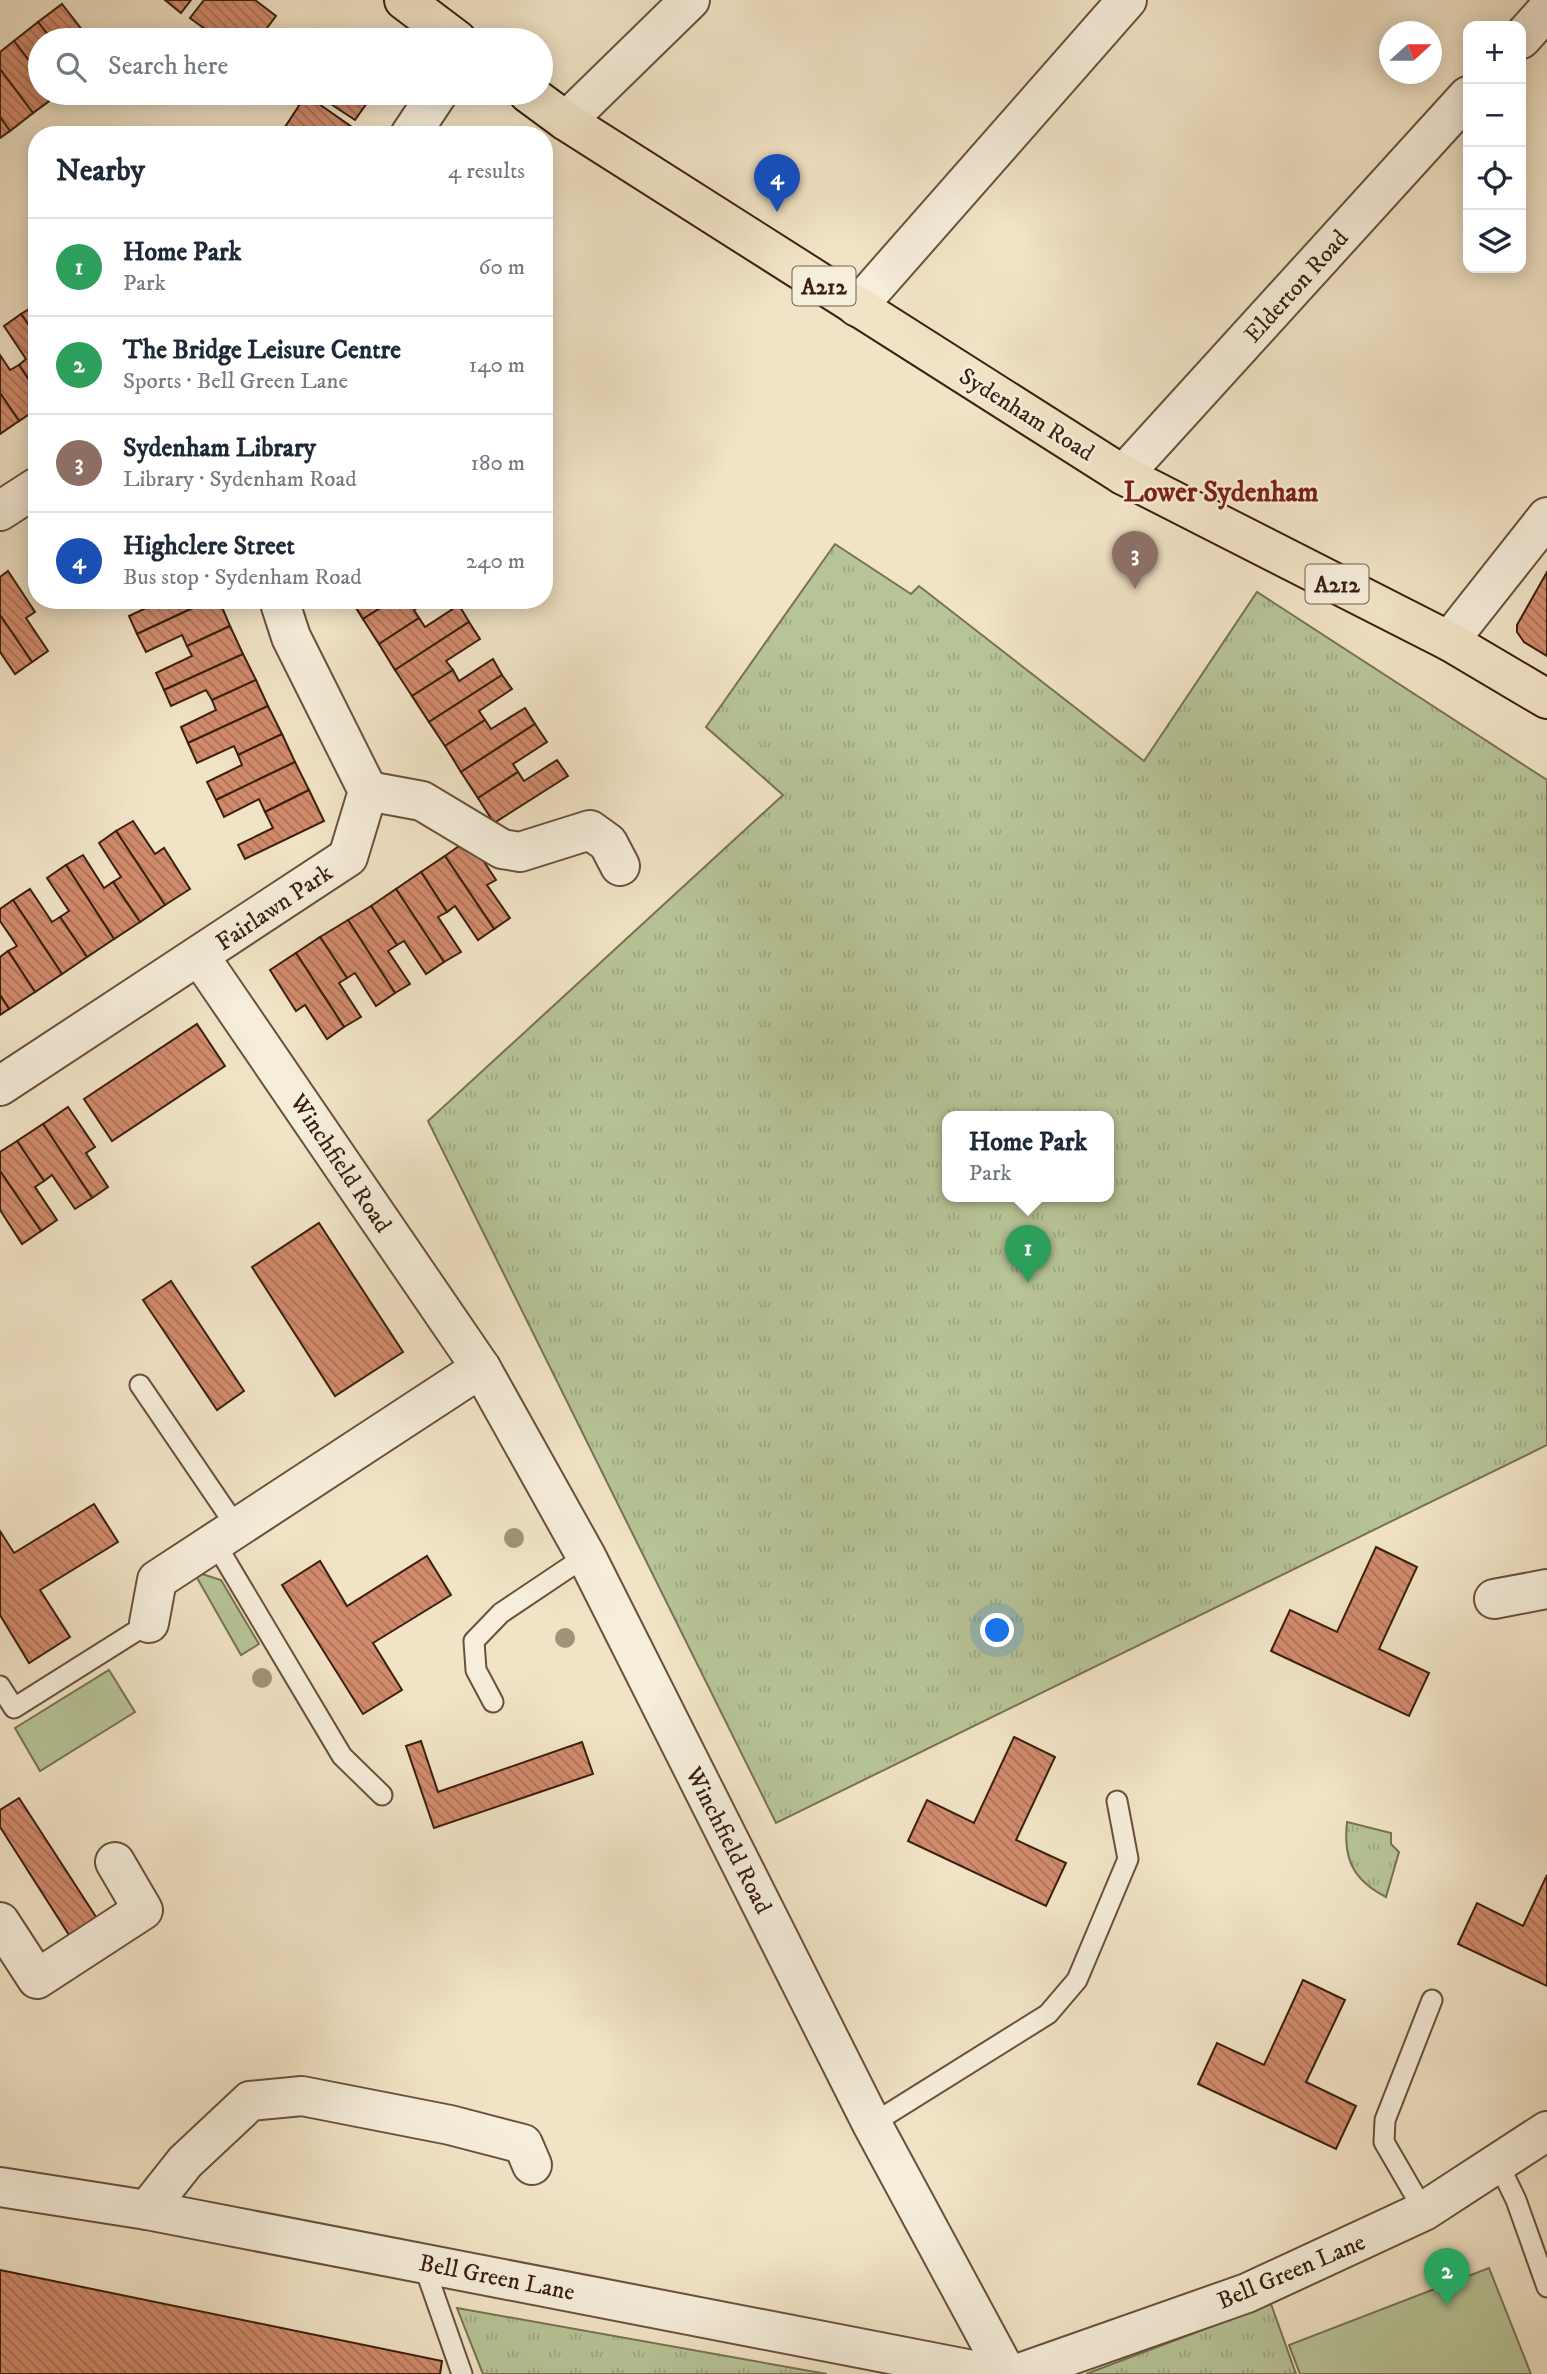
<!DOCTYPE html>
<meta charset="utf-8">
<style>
:root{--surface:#fff;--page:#f6f6f7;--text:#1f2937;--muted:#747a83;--line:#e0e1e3;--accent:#111827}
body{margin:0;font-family:"IM FELL DW Pica",serif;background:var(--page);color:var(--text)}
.controls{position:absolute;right:21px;top:21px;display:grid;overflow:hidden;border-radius:14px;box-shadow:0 4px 18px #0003}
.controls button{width:63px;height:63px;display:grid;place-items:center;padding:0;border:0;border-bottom:2px solid var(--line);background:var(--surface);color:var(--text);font:35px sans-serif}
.compass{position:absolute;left:1379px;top:21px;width:63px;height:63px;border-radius:50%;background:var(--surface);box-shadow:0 4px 18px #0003;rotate:69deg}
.you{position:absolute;left:998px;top:1631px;width:24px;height:24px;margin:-18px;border:5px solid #fff;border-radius:50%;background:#1a73e8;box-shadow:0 0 0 10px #1a73e833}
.badge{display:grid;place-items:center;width:46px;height:46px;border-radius:50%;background:var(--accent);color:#fff;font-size:23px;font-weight:700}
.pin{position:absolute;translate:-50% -58px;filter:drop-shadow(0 2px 4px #0008)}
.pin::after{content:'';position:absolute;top:37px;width:24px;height:21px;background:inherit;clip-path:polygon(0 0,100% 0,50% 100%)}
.popup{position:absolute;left:942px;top:1111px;width:172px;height:91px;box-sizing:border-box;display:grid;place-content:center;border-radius:14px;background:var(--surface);filter:drop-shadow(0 2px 5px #0005);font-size:23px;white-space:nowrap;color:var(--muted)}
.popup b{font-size:26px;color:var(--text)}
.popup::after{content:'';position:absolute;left:50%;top:100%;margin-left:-14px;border:14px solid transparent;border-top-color:var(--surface)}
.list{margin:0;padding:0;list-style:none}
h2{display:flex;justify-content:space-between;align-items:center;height:91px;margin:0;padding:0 28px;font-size:30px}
h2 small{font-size:23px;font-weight:400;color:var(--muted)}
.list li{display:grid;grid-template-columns:46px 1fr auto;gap:21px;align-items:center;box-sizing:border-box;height:98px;padding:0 28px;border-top:2px solid var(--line)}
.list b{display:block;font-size:26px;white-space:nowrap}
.list p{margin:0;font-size:23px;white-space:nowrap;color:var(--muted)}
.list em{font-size:23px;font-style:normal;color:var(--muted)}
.icon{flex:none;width:38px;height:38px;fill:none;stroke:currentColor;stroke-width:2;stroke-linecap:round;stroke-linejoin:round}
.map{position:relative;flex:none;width:1547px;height:2374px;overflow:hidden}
.search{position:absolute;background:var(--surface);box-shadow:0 4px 18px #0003;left:28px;top:28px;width:525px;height:77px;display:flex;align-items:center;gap:18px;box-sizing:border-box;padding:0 24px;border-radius:38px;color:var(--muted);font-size:26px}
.panel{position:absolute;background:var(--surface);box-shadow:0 4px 18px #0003;left:28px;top:126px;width:525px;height:483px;border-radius:28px}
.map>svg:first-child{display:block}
.park{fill:url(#park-tufts);stroke:#787252;stroke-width:2;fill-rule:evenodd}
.garden{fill:#b7c497;stroke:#787252;stroke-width:2}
.building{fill:url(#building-back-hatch);stroke:#3a200e;stroke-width:2}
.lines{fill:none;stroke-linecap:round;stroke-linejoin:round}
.service-casing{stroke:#68513c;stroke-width:23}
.minor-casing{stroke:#68513c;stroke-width:42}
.tertiary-casing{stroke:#68513c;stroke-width:42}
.primary-casing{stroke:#3a200e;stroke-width:42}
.service{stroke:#f6edda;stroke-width:19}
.minor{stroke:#f6edda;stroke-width:38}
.tertiary{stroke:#f6edda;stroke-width:38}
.primary{stroke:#f1e3c6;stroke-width:38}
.tree{fill:#a19377}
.labels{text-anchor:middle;stroke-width:5;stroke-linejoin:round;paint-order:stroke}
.shield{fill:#f6edda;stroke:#725e4b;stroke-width:2}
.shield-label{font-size:23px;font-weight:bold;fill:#3a200e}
.street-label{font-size:24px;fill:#3a200e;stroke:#f6edda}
.quarter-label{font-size:28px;font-weight:bold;fill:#7a1f14;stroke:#f6edda}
</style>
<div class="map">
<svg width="1547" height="2374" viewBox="0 0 1547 2374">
<defs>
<pattern id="park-tufts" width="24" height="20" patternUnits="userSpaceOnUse" patternTransform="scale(1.75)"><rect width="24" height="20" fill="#b7c497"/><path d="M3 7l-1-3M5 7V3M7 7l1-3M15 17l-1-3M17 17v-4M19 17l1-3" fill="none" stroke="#9ea881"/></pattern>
<pattern id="building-back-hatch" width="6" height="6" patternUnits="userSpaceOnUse" patternTransform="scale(1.75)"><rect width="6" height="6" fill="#d28b6d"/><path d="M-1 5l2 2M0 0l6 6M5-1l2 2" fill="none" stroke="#ab7158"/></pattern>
</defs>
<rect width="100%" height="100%" fill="#f1e3c6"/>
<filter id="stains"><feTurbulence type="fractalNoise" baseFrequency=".00286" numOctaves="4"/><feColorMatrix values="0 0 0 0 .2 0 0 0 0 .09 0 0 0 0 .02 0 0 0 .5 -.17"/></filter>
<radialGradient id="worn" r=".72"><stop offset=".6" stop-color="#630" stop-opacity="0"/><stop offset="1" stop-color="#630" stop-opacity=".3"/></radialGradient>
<g class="park">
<path d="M 835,544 L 911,594 L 919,586 L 1144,761 L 1257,592 L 1547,780 L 1547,1445 L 776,1823 L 428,1121 L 783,795 L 706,727 ZM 948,1117 L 1108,1117 L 1108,1197 L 948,1197 Z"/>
<path d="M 1347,1822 L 1391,1833 L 1391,1844 L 1399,1852 L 1386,1897 C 1353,1880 1343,1859 1347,1822 Z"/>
<path d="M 1271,2304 L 1296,2374 L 1086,2374 Z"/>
<path d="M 457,2308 L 827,2374 L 483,2374 Z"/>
</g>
<g class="garden">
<path d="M 202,1574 L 221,1580 L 259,1644 L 241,1655 L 196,1576 Z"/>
<path d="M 109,1670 L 135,1712 L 40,1771 L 15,1728 Z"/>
<path d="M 1489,2268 L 1531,2374 L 1300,2374 L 1289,2345 Z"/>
</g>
<g class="building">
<path d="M 165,0 L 191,0 L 181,13 Z"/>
<path d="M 204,0 L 255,0 L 276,16 L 258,40 L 220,40 L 190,18 Z"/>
<path d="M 62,4 L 90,40 L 52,40 L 38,22 Z"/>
<path d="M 38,22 L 52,40 L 40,40 L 40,75 L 14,41 Z"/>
<path d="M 14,41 L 40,75 L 40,93 L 54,93 L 56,96 L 33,113 L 0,69 L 0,52 Z"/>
<path d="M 0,69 L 33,113 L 10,131 L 0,117 Z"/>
<path d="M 314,93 L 374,93 L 355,120 Z"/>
<path d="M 306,95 L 352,127 L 346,135 L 297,135 L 285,127 Z"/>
<path d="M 0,117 L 10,131 L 0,138 Z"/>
<path d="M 37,304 L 37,337 L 21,314 Z"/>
<path d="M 21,314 L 37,337 L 37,392 L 19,365 L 26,359 L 4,326 Z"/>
<path d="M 0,355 L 10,370 L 19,365 L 37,392 L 37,409 L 19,421 L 0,393 Z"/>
<path d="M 0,393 L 19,421 L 0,434 Z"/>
<path d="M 8,571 L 35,612 L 26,618 L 48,651 L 32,662 L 0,615 L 0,577 Z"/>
<path d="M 1547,572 L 1547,656 L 1524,642 L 1517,632 L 1517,625 Z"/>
<path d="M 163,600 L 210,600 L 137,634 L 129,616 Z"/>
<path d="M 210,600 L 219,600 L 230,626 L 187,646 L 182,635 L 146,652 L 137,634 Z"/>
<path d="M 351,600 L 393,600 L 363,619 Z"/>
<path d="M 393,600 L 429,600 L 414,610 L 419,618 L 379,644 L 363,619 Z"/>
<path d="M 459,605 L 469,622 L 395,670 L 379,644 L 419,618 L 425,627 Z"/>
<path d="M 0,615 L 32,662 L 15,674 L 0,652 Z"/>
<path d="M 469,622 L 480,639 L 446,661 L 453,670 L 412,696 L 395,670 Z"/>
<path d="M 230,626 L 243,654 L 164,690 L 156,673 L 192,656 L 187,646 Z"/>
<path d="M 243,654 L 256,680 L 212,700 L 206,690 L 171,706 L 164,690 Z"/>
<path d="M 493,659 L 502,675 L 429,722 L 412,696 L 453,670 L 459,681 Z"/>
<path d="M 502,675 L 512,689 L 479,711 L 485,720 L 445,746 L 429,722 Z"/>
<path d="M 256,680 L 268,706 L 188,743 L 181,727 L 216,710 L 212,700 Z"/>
<path d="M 268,706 L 282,734 L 238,755 L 234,746 L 197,763 L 188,743 Z"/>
<path d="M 525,708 L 535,724 L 461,772 L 445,746 L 485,720 L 491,729 Z"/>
<path d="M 535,724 L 547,742 L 513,764 L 518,772 L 478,798 L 461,772 Z"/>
<path d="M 282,734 L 295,762 L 216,800 L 207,782 L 242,765 L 238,755 Z"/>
<path d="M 557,760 L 568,776 L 494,823 L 478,798 L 518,772 L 524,781 Z"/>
<path d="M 295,762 L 309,790 L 265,812 L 259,799 L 224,817 L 216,800 Z"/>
<path d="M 309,790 L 324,821 L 245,859 L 238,845 L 273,828 L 265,812 Z"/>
<path d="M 133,821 L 155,854 L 164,848 L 190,889 L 165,905 L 116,831 Z"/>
<path d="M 116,831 L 165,905 L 140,922 L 113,882 L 121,877 L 99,843 Z"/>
<path d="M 469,839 L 496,880 L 487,885 L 510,918 L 494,929 L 445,856 Z"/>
<path d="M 83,855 L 104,888 L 113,882 L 140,922 L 114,939 L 66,865 Z"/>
<path d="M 445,856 L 494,929 L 478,940 L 455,906 L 447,912 L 421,872 Z"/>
<path d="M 66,865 L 114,939 L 87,957 L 60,917 L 69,911 L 47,878 Z"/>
<path d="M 421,872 L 447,912 L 438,917 L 461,952 L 444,962 L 396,889 Z"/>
<path d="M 30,889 L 52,922 L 60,917 L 87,957 L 62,974 L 13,900 Z"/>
<path d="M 396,889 L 444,962 L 426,974 L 404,941 L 397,945 L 371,906 Z"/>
<path d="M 13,900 L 62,974 L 35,992 L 8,951 L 17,946 L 0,921 L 0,909 Z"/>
<path d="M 371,906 L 397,945 L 388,951 L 410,984 L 395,993 L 348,920 Z"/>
<path d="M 348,920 L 395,993 L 376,1006 L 355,973 L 347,978 L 320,937 Z"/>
<path d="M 320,937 L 347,978 L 339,983 L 361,1017 L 344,1027 L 296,953 Z"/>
<path d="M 8,951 L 35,992 L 9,1009 L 0,995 L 0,957 Z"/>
<path d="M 296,953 L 344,1027 L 327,1039 L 305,1005 L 296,1011 L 270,970 Z"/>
<path d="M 0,995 L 9,1009 L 0,1015 Z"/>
<path d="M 197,1024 L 225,1066 L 112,1141 L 84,1099 Z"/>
<path d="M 68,1107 L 95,1147 L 86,1153 L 108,1187 L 92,1198 L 43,1124 Z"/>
<path d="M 43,1124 L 92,1198 L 75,1209 L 52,1175 L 44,1181 L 17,1141 Z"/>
<path d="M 17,1141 L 44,1181 L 35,1187 L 57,1220 L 41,1231 L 0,1171 L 0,1152 Z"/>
<path d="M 0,1171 L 41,1231 L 22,1244 L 0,1210 Z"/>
<path d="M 319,1223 L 403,1352 L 335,1396 L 252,1267 Z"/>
<path d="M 171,1281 L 244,1391 L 217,1410 L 143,1300 Z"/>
<path d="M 94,1504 L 118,1542 L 40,1590 L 70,1637 L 29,1663 L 0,1615 L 0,1531 L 14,1553 Z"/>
<path d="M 1376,1547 L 1417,1567 L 1379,1649 L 1429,1673 L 1409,1716 L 1271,1651 L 1290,1610 L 1337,1632 Z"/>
<path d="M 427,1556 L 451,1595 L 373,1643 L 402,1690 L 363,1714 L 282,1585 L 320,1561 L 347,1606 Z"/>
<path d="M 1014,1737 L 1055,1757 L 1016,1840 L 1066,1863 L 1046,1906 L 908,1841 L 927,1800 L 974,1823 Z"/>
<path d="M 421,1741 L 438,1792 L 582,1742 L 593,1774 L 434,1828 L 406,1746 Z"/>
<path d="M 19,1798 L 98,1920 L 71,1938 L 0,1827 L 0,1810 Z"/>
<path d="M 1547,1875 L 1547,1986 L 1458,1944 L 1477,1903 L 1523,1926 Z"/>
<path d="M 1303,1980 L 1345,2000 L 1306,2082 L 1356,2106 L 1336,2149 L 1198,2084 L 1217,2043 L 1264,2065 Z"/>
<path d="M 0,2270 L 442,2361 L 440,2374 L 0,2374 Z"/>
</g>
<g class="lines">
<g class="service-casing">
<g id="service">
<path d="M 140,1385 L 236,1526"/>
<path d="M 214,1541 L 342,1756 L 382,1795"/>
<path d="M 0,1686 L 14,1708 L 149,1623"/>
<path d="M 493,1702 L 476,1670 L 474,1641 L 501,1613 L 586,1556"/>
<path d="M 872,2124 L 1048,2014 L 1077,1980 L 1128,1859 L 1117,1801"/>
<path d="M 1498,2163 L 1516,2200 L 1547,2287"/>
<path d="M 1424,2211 L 1384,2142 L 1385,2120 L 1432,2000"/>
<path d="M 423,2263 L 462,2374"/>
</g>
</g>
<g class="minor-casing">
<g id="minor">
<path d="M 1521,39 L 1547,10"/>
<path d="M 566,121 L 690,0"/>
<path d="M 410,135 L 438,93"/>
<path d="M 857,307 L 1127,0"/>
<path d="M 1123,475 L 1468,96"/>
<path d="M 0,511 L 37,487"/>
<path d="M 1449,641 L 1547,517"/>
<path d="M 368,791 L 422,801 L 502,849 L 520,852 L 590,830 L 608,843 L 620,866"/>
<path d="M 200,957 L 481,1368 L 586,1556 L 872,2124 L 1007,2374"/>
<path d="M 0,1086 L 348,857 L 368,791 L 291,637 L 279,600"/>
<path d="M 1494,1599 L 1547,1589"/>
<path d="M 149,1623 L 157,1580 L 481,1368"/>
<path d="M 0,1922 L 37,1979 L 143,1910 L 115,1862"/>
<path d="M 147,2210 L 185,2162 L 250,2101 L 302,2096 L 450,2125 L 523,2144 L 532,2165"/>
</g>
</g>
<g class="tertiary-casing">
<g id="tertiary">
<path d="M 0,2187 L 147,2210 L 993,2374"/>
<path d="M 1017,2374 L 1247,2293 L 1424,2211 L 1547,2131"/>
</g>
</g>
<g class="primary-casing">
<g id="primary">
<path d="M 404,0 L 457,40"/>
<path d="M 528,93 L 566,121 L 1123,475 L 1449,641 L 1547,699"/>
</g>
</g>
<use href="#service" class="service"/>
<use href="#minor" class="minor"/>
<use href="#tertiary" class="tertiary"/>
<use href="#primary" class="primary"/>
</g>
<g class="tree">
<circle cx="514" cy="1538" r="10"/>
<circle cx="565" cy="1638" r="10"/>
<circle cx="262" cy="1678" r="10"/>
</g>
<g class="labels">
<g class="shield">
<rect x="792.5" y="266.5" width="63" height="39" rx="5"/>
<rect x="1305.5" y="564.5" width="63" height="39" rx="5"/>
</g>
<g class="shield-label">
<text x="824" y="294">A212</text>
<text x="1337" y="592">A212</text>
</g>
<g class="street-label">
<text transform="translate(1296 286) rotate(-48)" y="8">Elderton Road</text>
<text transform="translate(1027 414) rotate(32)" y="8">Sydenham Road</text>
<text transform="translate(274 907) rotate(-34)" y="8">Fairlawn Park</text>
<text transform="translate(341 1163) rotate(56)" y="8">Winchfield Road</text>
<text transform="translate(729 1840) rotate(63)" y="8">Winchfield Road</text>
<text transform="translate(1291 2271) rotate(-23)" y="8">Bell Green Lane</text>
<text transform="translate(497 2277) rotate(11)" y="8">Bell Green Lane</text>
</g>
<g class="quarter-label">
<text x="1221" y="501">Lower Sydenham</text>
</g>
</g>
<rect width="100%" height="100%" filter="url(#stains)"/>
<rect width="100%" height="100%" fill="url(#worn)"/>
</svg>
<div class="controls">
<button>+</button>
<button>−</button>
<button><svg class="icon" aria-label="locate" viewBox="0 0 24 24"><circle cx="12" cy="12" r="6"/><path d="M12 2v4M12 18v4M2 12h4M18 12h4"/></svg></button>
<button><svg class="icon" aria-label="layers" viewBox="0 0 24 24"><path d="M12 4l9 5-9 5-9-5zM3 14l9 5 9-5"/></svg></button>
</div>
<svg class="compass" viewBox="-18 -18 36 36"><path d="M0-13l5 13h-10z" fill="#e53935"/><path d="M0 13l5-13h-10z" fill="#747a83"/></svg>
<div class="you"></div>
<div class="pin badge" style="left:1028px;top:1283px;background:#2e9e5b">1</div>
<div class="popup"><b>Home Park</b>Park</div>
<div class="pin badge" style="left:1447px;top:2306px;background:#2e9e5b">2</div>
<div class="pin badge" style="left:1135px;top:589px;background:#8d6e63">3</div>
<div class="pin badge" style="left:777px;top:212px;background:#1a4fb4">4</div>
<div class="search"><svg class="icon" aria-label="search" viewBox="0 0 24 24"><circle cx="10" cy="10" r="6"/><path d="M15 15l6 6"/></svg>Search here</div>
<section class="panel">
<h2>Nearby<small>4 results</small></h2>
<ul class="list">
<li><span class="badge" style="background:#2e9e5b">1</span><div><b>Home Park</b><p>Park</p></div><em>60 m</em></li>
<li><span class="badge" style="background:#2e9e5b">2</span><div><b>The Bridge Leisure Centre</b><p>Sports · Bell Green Lane</p></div><em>140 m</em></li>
<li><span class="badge" style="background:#8d6e63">3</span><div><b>Sydenham Library</b><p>Library · Sydenham Road</p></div><em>180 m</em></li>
<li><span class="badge" style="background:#1a4fb4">4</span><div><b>Highclere Street</b><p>Bus stop · Sydenham Road</p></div><em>240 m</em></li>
</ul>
</section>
</div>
